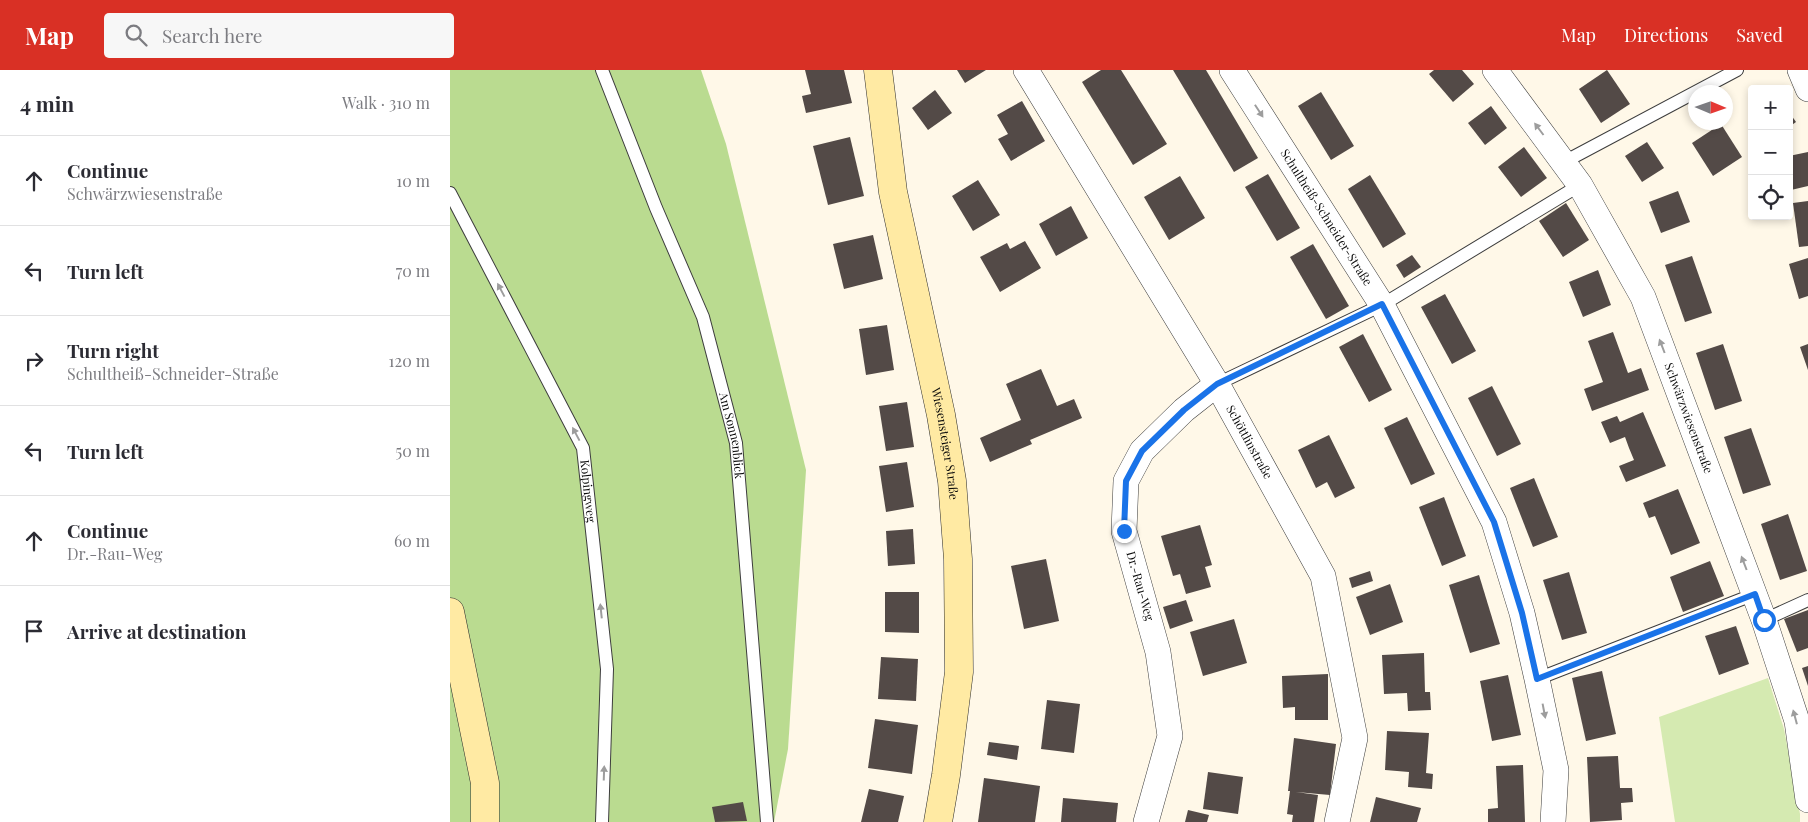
<!DOCTYPE html>
<meta charset="utf-8">
<style>
:root{--surface:#fff;--page:#f7f7f7;--text:#2b2b33;--muted:#7c7c81;--line:#e1e1e2;--accent:#d93025}
body{margin:0;font-family:"Playfair Display",serif;background:var(--page);color:var(--text)}
.controls{position:absolute;right:15px;top:15px;display:grid;overflow:hidden;border-radius:5px;box-shadow:0 2px 8px #0003}
.controls button{width:45px;height:45px;display:grid;place-items:center;padding:0;border:0;border-bottom:1px solid var(--line);background:var(--surface);color:var(--text);font:25px sans-serif}
.compass{position:absolute;left:1238px;top:15px;width:45px;height:45px;border-radius:50%;background:var(--surface);box-shadow:0 2px 8px #0003;rotate:92deg}
.stop{position:absolute;width:15px;height:15px;margin:-11px;border:4px solid #1a73e8;border-radius:50%;background:#fff}
.stop.end{background:#1a73e8;border-color:#fff;box-shadow:0 1px 5px #0008}
.list{margin:0;padding:0;list-style:none}
h2{display:flex;justify-content:space-between;align-items:center;height:65px;margin:0;padding:0 20px;font-size:21px}
h2 small{font-size:16px;font-weight:400;color:var(--muted)}
.list li{display:grid;grid-template-columns:32px 1fr auto;gap:15px;align-items:center;box-sizing:border-box;height:90px;padding:0 20px;border-top:1px solid var(--line)}
.list b{display:block;font-size:19px;white-space:nowrap}
.list p{margin:0;font-size:16px;white-space:nowrap;color:var(--muted)}
.list em{font-size:16px;font-style:normal;color:var(--muted)}
.icon{flex:none;width:28px;height:28px;fill:none;stroke:currentColor;stroke-width:2;stroke-linecap:round;stroke-linejoin:round}
.map{position:relative;flex:none;width:1358px;height:752px;overflow:hidden}
header{display:flex;align-items:center;gap:30px;box-sizing:border-box;height:70px;padding:0 25px;background:var(--accent);color:#fff}
header strong{font-size:24px}
nav{display:flex;gap:28px;margin-inline-start:auto;font-size:18px}
.search{width:350px;height:45px;background:var(--page);display:flex;align-items:center;gap:12px;box-sizing:border-box;padding:0 18px;border-radius:5px;color:var(--muted);font-size:19px}
main{display:flex}
aside{flex:1;background:var(--surface)}
.map>svg:first-child{display:block}
.green{fill:#d5eab1}
.forest{fill:#badb90}
.building{fill:#534a47}
.lines{fill:none;stroke-linecap:round;stroke-linejoin:round}
.service-casing{stroke:#3d3d3d;stroke-width:14}
.minor-casing{stroke:#3d3d3d;stroke-width:26}
.secondary-casing{stroke:#2c2c2c;stroke-width:29}
.service{stroke:#fff;stroke-width:12}
.minor{stroke:#fff;stroke-width:25}
.secondary{stroke:#ffeaa3;stroke-width:28}
.oneway{fill:#9d9d9d}
.route{stroke:#1a73e8;stroke-width:6}
.labels{text-anchor:middle;stroke-width:5;stroke-linejoin:round;paint-order:stroke}
.street-label{font-size:12px;fill:#0a0a0a;stroke:#fff}
</style>
<header>
<strong>Map</strong>
<div class="search"><svg class="icon" aria-label="search" viewBox="0 0 24 24"><circle cx="10" cy="10" r="6"/><path d="M15 15l6 6"/></svg>Search here</div>
<nav><a>Map</a><a>Directions</a><a>Saved</a></nav>
</header>
<main>
<aside>
<h2>4 min<small>Walk · 310 m</small></h2>
<ul class="list">
<li><svg class="icon" aria-label="ahead" viewBox="0 0 24 24"><path d="M12 20V5M6 11l6-6 6 6"/></svg><div><b>Continue</b><p>Schwärzwiesenstraße</p></div><em>10 m</em></li>
<li><svg class="icon" aria-label="left" viewBox="0 0 24 24"><path d="M17 20v-9H6M10 6l-5 5 5 5"/></svg><div><b>Turn left</b></div><em>70 m</em></li>
<li><svg class="icon" aria-label="right" viewBox="0 0 24 24"><path d="M7 20v-9h11M14 6l5 5-5 5"/></svg><div><b>Turn right</b><p>Schultheiß-Schneider-Straße</p></div><em>120 m</em></li>
<li><svg class="icon" aria-label="left" viewBox="0 0 24 24"><path d="M17 20v-9H6M10 6l-5 5 5 5"/></svg><div><b>Turn left</b></div><em>50 m</em></li>
<li><svg class="icon" aria-label="ahead" viewBox="0 0 24 24"><path d="M12 20V5M6 11l6-6 6 6"/></svg><div><b>Continue</b><p>Dr.-Rau-Weg</p></div><em>60 m</em></li>
<li><svg class="icon" aria-label="arrive" viewBox="0 0 24 24"><path d="M6 21V4h12l-3 4 3 4H6"/></svg><div><b>Arrive at destination</b></div></li>
</ul>
</aside>
<div class="map">
<svg width="1358" height="752" viewBox="0 0 1358 752">
<rect width="100%" height="100%" fill="#fff8e8"/>
<path class="green" d="M 1318,608 L 1334,659 L 1350,744 L 1350,752 L 1225,752 L 1209,647 Z"/>
<g class="forest">
<path d="M 0,0 L 251,0 L 276,74 L 356,400 L 338,679 L 324,752 L 35,752 L 0,541 Z"/>
<path d="M 0,610 L 22,714 L 22,752 L 0,752 Z"/>
</g>
<g class="building">
<path d="M 355,0 L 394,0 L 402,33 L 356,43 L 352,26 L 361,24 Z"/>
<path d="M 507,0 L 536,0 L 515,13 Z"/>
<path d="M 651,0 L 671,0 L 717,74 L 683,95 L 632,12 Z"/>
<path d="M 723,0 L 756,0 L 808,88 L 784,102 Z"/>
<path d="M 984,0 L 1012,0 L 1024,14 L 1003,32 L 979,4 Z"/>
<path d="M 1157,0 L 1180,34 L 1151,53 L 1129,19 Z"/>
<path d="M 485,20 L 502,43 L 478,60 L 462,38 Z"/>
<path d="M 871,22 L 904,76 L 881,90 L 848,36 Z"/>
<path d="M 572,31 L 595,71 L 561,91 L 548,69 L 558,64 L 547,45 Z"/>
<path d="M 1041,36 L 1057,58 L 1035,75 L 1018,53 Z"/>
<path d="M 1339,42 L 1346,52 L 1339,57 Z"/>
<path d="M 1271,54 L 1292,87 L 1263,106 L 1242,73 Z"/>
<path d="M 400,67 L 414,126 L 378,135 L 363,76 Z"/>
<path d="M 1197,72 L 1214,98 L 1192,112 L 1175,86 Z"/>
<path d="M 1074,77 L 1097,108 L 1071,127 L 1048,97 Z"/>
<path d="M 1358,82 L 1358,116 L 1341,120 L 1339,113 L 1339,86 Z"/>
<path d="M 818,104 L 850,158 L 827,171 L 795,117 Z"/>
<path d="M 920,105 L 956,164 L 933,178 L 898,119 Z"/>
<path d="M 730,106 L 755,148 L 719,170 L 694,127 Z"/>
<path d="M 528,110 L 550,145 L 523,161 L 502,126 Z"/>
<path d="M 1228,121 L 1240,152 L 1211,163 L 1199,132 Z"/>
<path d="M 1358,131 L 1358,176 L 1349,177 L 1343,133 Z"/>
<path d="M 1116,133 L 1139,170 L 1113,187 L 1089,151 Z"/>
<path d="M 621,136 L 638,168 L 606,186 L 589,154 Z"/>
<path d="M 423,165 L 433,209 L 394,219 L 383,174 Z"/>
<path d="M 575,171 L 591,198 L 550,222 L 530,187 L 557,173 L 560,179 Z"/>
<path d="M 863,174 L 899,236 L 876,249 L 840,187 Z"/>
<path d="M 962,185 L 971,197 L 954,208 L 946,195 Z"/>
<path d="M 1242,186 L 1262,243 L 1235,252 L 1215,195 Z"/>
<path d="M 1358,188 L 1358,226 L 1349,229 L 1339,194 Z"/>
<path d="M 1148,200 L 1161,235 L 1133,247 L 1119,212 Z"/>
<path d="M 995,224 L 1026,281 L 1002,294 L 971,237 Z"/>
<path d="M 437,255 L 444,300 L 416,305 L 409,259 Z"/>
<path d="M 1163,262 L 1178,303 L 1191,298 L 1199,320 L 1142,341 L 1134,319 L 1153,312 L 1138,271 Z"/>
<path d="M 913,264 L 942,320 L 919,332 L 889,277 Z"/>
<path d="M 1273,274 L 1292,331 L 1265,340 L 1246,283 Z"/>
<path d="M 1358,274 L 1358,300 L 1350,277 Z"/>
<path d="M 591,299 L 607,336 L 624,329 L 632,348 L 580,370 L 582,374 L 540,392 L 530,368 L 571,350 L 556,314 Z"/>
<path d="M 1042,316 L 1071,374 L 1047,386 L 1018,328 Z"/>
<path d="M 457,332 L 464,377 L 436,381 L 429,336 Z"/>
<path d="M 1193,342 L 1216,396 L 1176,412 L 1169,396 L 1184,390 L 1179,378 L 1175,367 L 1160,373 L 1151,352 L 1167,346 L 1170,352 Z"/>
<path d="M 957,347 L 985,404 L 961,415 L 934,358 Z"/>
<path d="M 1301,358 L 1321,415 L 1293,424 L 1274,367 Z"/>
<path d="M 879,365 L 905,418 L 885,428 L 877,412 L 866,418 L 848,380 Z"/>
<path d="M 457,392 L 464,437 L 436,442 L 429,396 Z"/>
<path d="M 1084,408 L 1108,467 L 1083,477 L 1060,418 Z"/>
<path d="M 1228,419 L 1250,473 L 1221,485 L 1205,446 L 1199,448 L 1193,433 Z"/>
<path d="M 994,427 L 1016,486 L 992,496 L 969,437 Z"/>
<path d="M 1338,444 L 1357,501 L 1330,510 L 1311,454 Z"/>
<path d="M 750,455 L 762,495 L 755,497 L 761,517 L 736,524 L 730,504 L 723,506 L 711,466 Z"/>
<path d="M 463,459 L 465,494 L 438,496 L 436,461 Z"/>
<path d="M 596,489 L 609,551 L 574,559 L 561,496 Z"/>
<path d="M 1260,491 L 1274,526 L 1233,542 L 1220,507 Z"/>
<path d="M 920,501 L 923,511 L 902,518 L 899,508 Z"/>
<path d="M 1119,502 L 1137,563 L 1112,570 L 1093,510 Z"/>
<path d="M 1029,505 L 1050,574 L 1020,583 L 999,515 Z"/>
<path d="M 940,514 L 953,552 L 920,565 L 906,527 Z"/>
<path d="M 435,522 L 469,522 L 469,563 L 435,562 Z"/>
<path d="M 736,530 L 743,551 L 720,559 L 713,537 Z"/>
<path d="M 1358,540 L 1358,578 L 1347,582 L 1334,549 Z"/>
<path d="M 784,549 L 797,593 L 753,606 L 740,562 Z"/>
<path d="M 1286,556 L 1299,594 L 1269,605 L 1255,566 Z"/>
<path d="M 974,583 L 975,622 L 980,622 L 981,640 L 958,641 L 957,623 L 934,624 L 932,585 Z"/>
<path d="M 431,587 L 468,589 L 466,631 L 428,629 Z"/>
<path d="M 1358,596 L 1358,616 L 1352,598 Z"/>
<path d="M 1152,601 L 1166,664 L 1136,671 L 1122,608 Z"/>
<path d="M 878,604 L 878,650 L 845,650 L 845,637 L 833,638 L 832,606 Z"/>
<path d="M 1058,605 L 1071,665 L 1042,671 L 1030,611 Z"/>
<path d="M 597,630 L 630,634 L 624,683 L 591,679 Z"/>
<path d="M 425,649 L 468,655 L 462,704 L 418,698 Z"/>
<path d="M 937,661 L 979,663 L 976,703 L 983,704 L 982,719 L 958,717 L 959,702 L 935,700 Z"/>
<path d="M 844,668 L 886,674 L 880,725 L 846,722 L 868,725 L 864,752 L 842,752 L 843,745 L 837,744 L 840,721 L 838,721 Z"/>
<path d="M 539,672 L 569,676 L 567,690 L 537,685 Z"/>
<path d="M 1168,686 L 1170,718 L 1182,718 L 1183,732 L 1171,733 L 1172,750 L 1140,752 L 1137,687 Z"/>
<path d="M 1073,695 L 1075,752 L 1038,752 L 1038,739 L 1048,738 L 1046,696 Z"/>
<path d="M 758,702 L 793,707 L 788,744 L 753,739 Z"/>
<path d="M 534,708 L 590,716 L 585,752 L 528,752 Z"/>
<path d="M 419,719 L 454,726 L 448,752 L 411,752 Z"/>
<path d="M 926,727 L 971,738 L 967,752 L 920,752 Z"/>
<path d="M 613,728 L 668,733 L 666,752 L 611,752 Z"/>
<path d="M 293,732 L 297,751 L 265,752 L 262,737 Z"/>
<path d="M 738,740 L 759,745 L 757,752 L 735,752 Z"/>
</g>
<g class="lines">
<g class="service-casing">
<g id="service">
<path id="s1" d="M 152,0 L 206,138 L 253,247 L 286,373 L 317,752"/>
<path d="M 1114,92 L 1287,0"/>
<path id="s2" d="M 0,123 L 133,378 L 157,599 L 152,752"/>
<path d="M 767,314 L 932,235 L 1130,115"/>
<path d="M 1314,550 L 1358,530"/>
<path d="M 1087,609 L 1305,524"/>
</g>
</g>
<g class="minor-casing">
<g id="minor">
<path id="s3" d="M 576,0 L 767,314 L 873,506 L 905,668 L 887,752"/>
<path id="s4" d="M 782,0 L 932,235 L 1044,452 L 1072,543 L 1087,609 L 1106,700 L 1103,752"/>
<path id="s5" d="M 1045,0 L 1130,115 L 1193,227 L 1314,550 L 1347,651 L 1358,730"/>
<path d="M 1350,0 L 1358,19"/>
<path d="M 696,752 L 720,666 L 708,582 L 674,461 L 676,411 L 692,381 L 734,340 L 767,314"/>
</g>
</g>
<g class="secondary-casing">
<g id="secondary">
<path id="s6" d="M 428,0 L 443,122 L 491,345 L 502,411 L 508,489 L 509,602 L 496,705 L 488,752"/>
<path d="M 0,542 L 35,713 L 35,752"/>
</g>
</g>
<use href="#service" class="service"/>
<use href="#minor" class="minor"/>
<use href="#secondary" class="secondary"/>
</g>
<defs><path id="oneway-solid" d="M-6-.8H1V-3.2L6.5 0L1 3.2V.8H-6Z" transform="scale(1.25)"/></defs>
<g class="oneway">
<use href="#oneway-solid" transform="translate(809 41) rotate(57)"/>
<use href="#oneway-solid" transform="translate(1089 59) rotate(-127)"/>
<use href="#oneway-solid" transform="translate(51 220) rotate(-118)"/>
<use href="#oneway-solid" transform="translate(1212 276) rotate(-111)"/>
<use href="#oneway-solid" transform="translate(126 364) rotate(-118)"/>
<use href="#oneway-solid" transform="translate(1294 493) rotate(-111)"/>
<use href="#oneway-solid" transform="translate(151 541) rotate(-96)"/>
<use href="#oneway-solid" transform="translate(1094 641) rotate(79)"/>
<use href="#oneway-solid" transform="translate(1345 647) rotate(-105)"/>
<use href="#oneway-solid" transform="translate(154 703) rotate(-88)"/>
</g>
<g class="lines">
<path class="route" d="M 674,461 L 676,411 L 692,381 L 734,340 L 767,314 L 932,234 L 1044,452 L 1072,543 L 1087,609 L 1305,524 L 1314,550"/>
</g>
<g class="labels">
<g class="street-label">
<text dy="4" stroke="none"><textPath href="#s4" startOffset="175">Schultheiß-Schneider-Straße</textPath></text>
<text dy="4" stroke="none"><textPath href="#s5" startOffset="401">Schwärzwiesenstraße</textPath></text>
<text dy="4" stroke="none"><textPath href="#s1" startOffset="389">Am Sonnenblick</textPath></text>
<text dy="4" stroke="none"><textPath href="#s3" startOffset="434">Schöttlinstraße</textPath></text>
<text dy="4" stroke="none"><textPath href="#s6" startOffset="380">Wiesensteiger Straße</textPath></text>
<text dy="4" stroke="none"><textPath href="#s2" startOffset="331">Kolpingweg</textPath></text>
<text transform="translate(690 516) rotate(74)" y="4">Dr.-Rau-Weg</text>
</g>
</g>
</svg>
<div class="controls">
<button>+</button>
<button>−</button>
<button><svg class="icon" aria-label="locate" viewBox="0 0 24 24"><circle cx="12" cy="12" r="6"/><path d="M12 2v4M12 18v4M2 12h4M18 12h4"/></svg></button>
</div>
<svg class="compass" viewBox="-18 -18 36 36"><path d="M0-13l5 13h-10z" fill="#e53935"/><path d="M0 13l5-13h-10z" fill="#7c7c81"/></svg>
<div class="stop" style="left:1314px;top:550px"></div>
<div class="stop end" style="left:674px;top:461px"></div>
</div>
</main>
